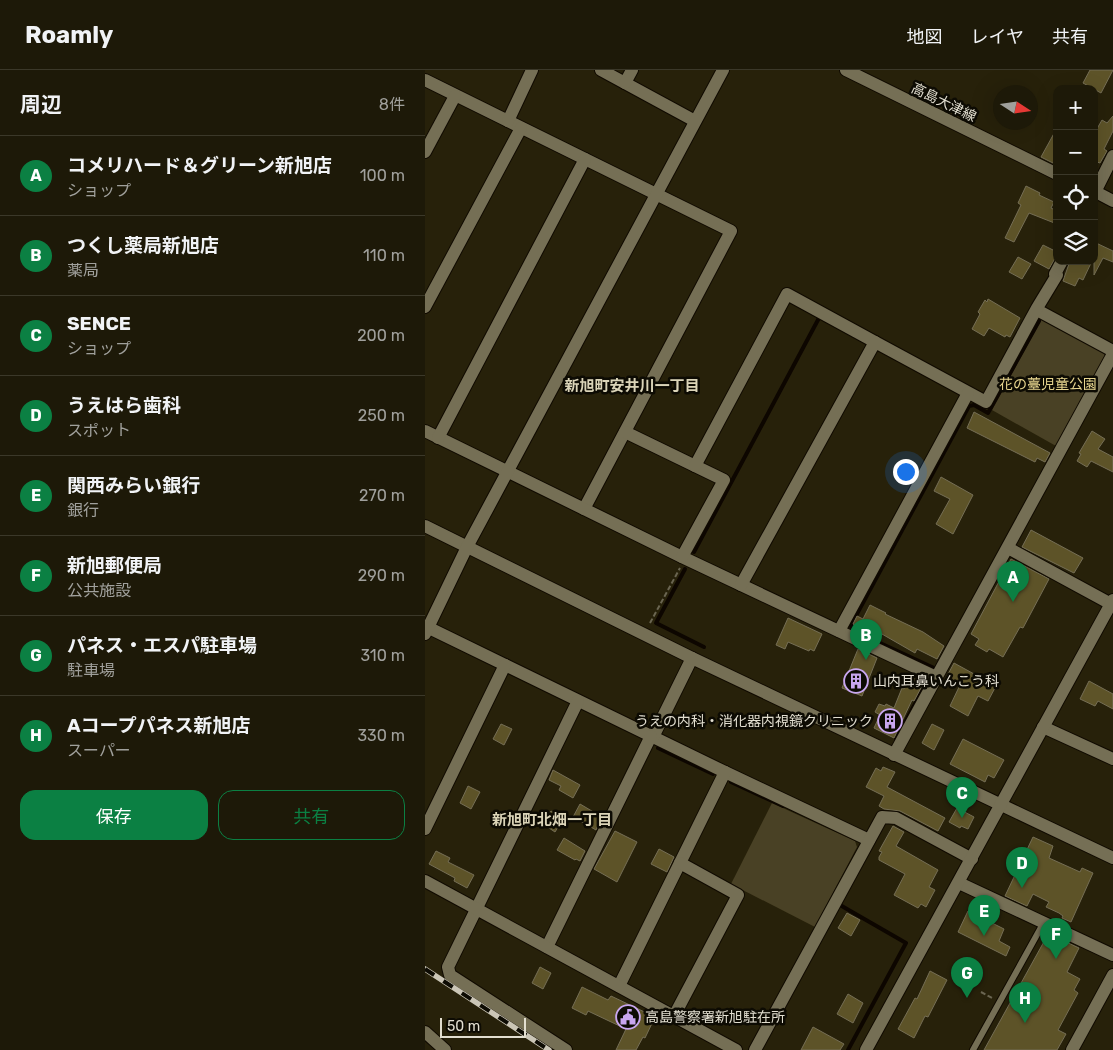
<!DOCTYPE html>
<html lang="ja">
<meta charset="utf-8">
<style>
:root{--surface:#1d1908;--page:#2a2616;--text:#f1f3f6;--muted:#a0a09c;--line:#3b3829;--accent:#0b8043}
body{margin:0;font-family:Rubik,"Noto Sans JP",sans-serif;background:var(--page);color:var(--text)}
.controls{position:absolute;right:15px;top:15px;display:grid;overflow:hidden;border-radius:10px;box-shadow:0 5px 20px #0002}
.controls button{width:45px;height:45px;display:grid;place-items:center;padding:0;border:0;border-bottom:1px solid var(--line);background:var(--surface);color:var(--text);font:25px sans-serif}
.compass{position:absolute;left:568px;top:15px;width:45px;height:45px;border-radius:50%;background:var(--surface);box-shadow:0 5px 20px #0002;rotate:102deg}
.scale{position:absolute;left:15px;bottom:12px;width:86px;box-sizing:border-box;padding-left:5px;border:2px solid #e2ded0;border-top:0;font-size:14px;line-height:18px;white-space:nowrap;color:#e2ded0;-webkit-text-stroke:4px #0d0b03;paint-order:stroke}
.you{position:absolute;left:480px;top:401px;width:18px;height:18px;margin:-12px;border:4px solid #fff;border-radius:50%;background:#1a73e8;box-shadow:0 0 0 8px #1a73e833}
.badge{display:grid;place-items:center;width:32px;height:32px;border-radius:50%;background:var(--accent);color:#fff;font-size:16px;font-weight:700}
.pin{position:absolute;translate:-50% -41px;filter:drop-shadow(0 1px 2px #0008)}
.pin::after{content:'';position:absolute;top:26px;width:18px;height:15px;background:inherit;clip-path:polygon(0 0,100% 0,50% 100%)}
.list{margin:0;padding:0;list-style:none}
h2{display:flex;justify-content:space-between;align-items:center;height:65px;margin:0;padding:0 20px;font-size:21px}
h2 small{font-size:16px;font-weight:400;color:var(--muted)}
.list li{display:grid;grid-template-columns:32px 1fr auto;gap:15px;align-items:center;box-sizing:border-box;height:80px;padding:0 20px;border-top:1px solid var(--line)}
.list b{display:block;font-size:19px;white-space:nowrap}
.list p{margin:0;font-size:16px;white-space:nowrap;color:var(--muted)}
.list em{font-size:16px;font-style:normal;color:var(--muted)}
.actions{display:flex;gap:10px;padding:15px 20px}
.actions a{flex:1;padding:11px 0;border:1px solid var(--accent);border-radius:15px;text-align:center;font-size:18px;color:var(--accent)}
.actions .main{background:var(--accent);color:#fff}
.icon{flex:none;width:28px;height:28px;fill:none;stroke:currentColor;stroke-width:2;stroke-linecap:round;stroke-linejoin:round}
.map{position:relative;flex:none;width:688px;height:980px;overflow:hidden}
header{display:flex;align-items:center;gap:30px;box-sizing:border-box;height:70px;padding:0 25px;background:var(--surface);border-bottom:1px solid var(--line)}
header strong{font-size:24px}
nav{display:flex;gap:28px;margin-inline-start:auto;font-size:18px}
main{display:flex}
aside{flex:1;background:var(--surface)}
.map>svg:first-child{display:block}
.green{fill:#494125}
.lines{fill:none;stroke-linecap:round;stroke-linejoin:round}
.stream{stroke:#0d0600;stroke-width:4}
.building{fill:#5d5328;stroke:#756e55}
.service-casing{stroke:#100a00;stroke-width:8}
.minor-casing{stroke:#100a00;stroke-width:14}
.tertiary-casing{stroke:#100a00;stroke-width:14}
.secondary-casing{stroke:#100a00;stroke-width:14}
.path{stroke:#6a6551;stroke-width:2;stroke-dasharray:5 2.5;stroke-linecap:butt}
.service{stroke:#756f55;stroke-width:6}
.minor{stroke:#756f55;stroke-width:12}
.tertiary{stroke:#756f55;stroke-width:12}
.secondary{stroke:#756f55;stroke-width:12}
.rail-casing{stroke:#cbc6b7;stroke-width:5.5}
.rail{stroke:#0d0b03;stroke-width:4;stroke-dasharray:11;stroke-linecap:butt}
.labels{text-anchor:middle;stroke-width:5;stroke-linejoin:round;paint-order:stroke}
.street-label{font-size:14px;fill:#e2ded0;stroke:#0d0b03}
.park-label{font-size:14px;fill:#e8d68f;stroke:#0d0b03}
.poi-label{font-size:14px;fill:#e2ded0;stroke:#0d0b03;text-anchor:start}
.neighbourhood-label{font-size:15px;font-weight:bold;fill:#dbd4b8;stroke:#0d0b03}
</style>
<header>
<strong>Roamly</strong>
<nav><a>地図</a><a>レイヤ</a><a>共有</a></nav>
</header>
<main>
<aside>
<h2>周辺<small>8件</small></h2>
<ul class="list">
<li><span class="badge">A</span><div><b>コメリハード＆グリーン新旭店</b><p>ショップ</p></div><em>100 m</em></li>
<li><span class="badge">B</span><div><b>つくし薬局新旭店</b><p>薬局</p></div><em>110 m</em></li>
<li><span class="badge">C</span><div><b>SENCE</b><p>ショップ</p></div><em>200 m</em></li>
<li><span class="badge">D</span><div><b>うえはら歯科</b><p>スポット</p></div><em>250 m</em></li>
<li><span class="badge">E</span><div><b>関西みらい銀行</b><p>銀行</p></div><em>270 m</em></li>
<li><span class="badge">F</span><div><b>新旭郵便局</b><p>公共施設</p></div><em>290 m</em></li>
<li><span class="badge">G</span><div><b>パネス・エスパ駐車場</b><p>駐車場</p></div><em>310 m</em></li>
<li><span class="badge">H</span><div><b>Aコープパネス新旭店</b><p>スーパー</p></div><em>330 m</em></li>
</ul>
<div class="actions"><a class="main">保存</a><a>共有</a></div>
</aside>
<div class="map">
<svg width="688" height="980" viewBox="0 0 688 980">
<rect width="100%" height="100%" fill="#27210a"/>
<g class="green">
<path d="M 618,247 L 679,282 L 680,288 L 631,376 L 567,340 Z"/>
<path d="M 347,733 L 430,771 L 432,777 L 390,857 L 306,814 Z"/>
</g>
<g class="lines">
<g class="stream">
<path d="M 269,482 L 394,248"/>
<path d="M 260,499 L 231,553 L 279,577"/>
<path d="M 509,598 L 427,560 L 426,555 L 544,336 L 549,335 L 563,343 L 614,251"/>
<path d="M 471,669 L 502,612"/>
<path d="M 233,678 L 288,704"/>
<path d="M 306,712 L 358,736"/>
<path d="M 415,835 L 481,873 L 423,980"/>
</g>
</g>
<g class="building">
<path d="M 665,0 L 688,0 L 676,23 L 658,13 Z"/>
<path d="M 688,46 L 688,61 L 679,79 L 682,81 L 675,93 L 672,92 L 669,98 L 669,64 L 677,50 L 682,53 Z"/>
<path d="M 632,58 L 632,95 L 616,87 Z"/>
<path d="M 601,116 L 615,123 L 614,125 L 629,132 L 626,138 L 632,141 L 632,154 L 604,143 L 589,172 L 580,168 L 596,135 L 593,133 Z"/>
<path d="M 669,172 L 688,181 L 688,192 L 678,188 L 669,205 Z"/>
<path d="M 618,175 L 632,182 L 632,185 L 624,199 L 609,191 Z"/>
<path d="M 593,187 L 606,194 L 597,209 L 584,202 Z"/>
<path d="M 645,191 L 667,191 L 658,210 L 654,208 L 650,216 L 638,211 Z"/>
<path d="M 563,229 L 595,248 L 585,267 L 581,265 L 580,267 L 564,258 L 559,266 L 547,259 L 555,244 L 553,242 L 560,230 L 562,232 Z"/>
<path d="M 549,342 L 625,383 L 620,392 L 612,388 L 610,392 L 542,358 Z"/>
<path d="M 667,361 L 680,369 L 673,379 L 688,387 L 688,402 L 666,391 L 662,397 L 652,391 L 656,384 L 654,383 Z"/>
<path d="M 516,407 L 548,425 L 528,464 L 511,454 L 525,429 L 509,421 Z"/>
<path d="M 606,460 L 658,488 L 649,503 L 597,477 Z"/>
<path d="M 586,489 L 624,509 L 598,558 L 595,557 L 578,587 L 564,579 L 562,582 L 550,575 L 554,569 L 546,564 Z"/>
<path d="M 445,535 L 461,543 L 460,544 L 498,562 L 519,576 L 512,589 L 492,579 L 490,583 L 450,560 L 446,567 L 432,560 L 433,557 L 428,554 L 432,546 L 438,549 Z"/>
<path d="M 363,548 L 397,564 L 389,581 L 385,579 L 384,581 L 363,572 L 360,579 L 351,575 Z"/>
<path d="M 433,579 L 452,588 L 437,626 L 417,618 Z"/>
<path d="M 529,593 L 571,616 L 563,631 L 553,626 L 543,646 L 525,636 L 535,615 L 521,608 Z"/>
<path d="M 485,604 L 498,610 L 496,615 L 497,616 L 489,631 L 487,630 L 469,668 L 449,658 L 455,645 L 450,642 L 454,634 L 460,636 L 461,634 L 469,638 L 477,618 L 479,619 Z"/>
<path d="M 664,611 L 688,624 L 688,639 L 673,631 L 670,636 L 655,629 Z"/>
<path d="M 76,654 L 87,659 L 79,675 L 68,669 Z"/>
<path d="M 507,654 L 519,660 L 509,680 L 497,673 Z"/>
<path d="M 538,669 L 579,690 L 569,708 L 563,705 L 560,712 L 525,694 Z"/>
<path d="M 458,697 L 470,702 L 462,717 L 520,748 L 513,761 L 475,741 L 459,739 L 454,736 L 459,726 L 441,717 L 451,698 L 456,701 Z"/>
<path d="M 128,700 L 155,715 L 148,728 L 134,720 L 136,716 L 124,710 Z"/>
<path d="M 43,716 L 55,722 L 46,739 L 35,733 Z"/>
<path d="M 155,734 L 177,747 L 171,760 L 148,747 Z"/>
<path d="M 532,738 L 549,747 L 543,759 L 536,756 L 535,758 L 524,752 Z"/>
<path d="M 126,741 L 138,749 L 130,762 L 118,754 Z"/>
<path d="M 468,756 L 479,762 L 471,776 L 513,800 L 504,817 L 510,820 L 501,837 L 496,834 L 493,838 L 469,825 L 480,804 L 454,790 L 454,787 L 457,782 L 454,781 Z"/>
<path d="M 190,761 L 212,772 L 192,812 L 169,799 Z"/>
<path d="M 608,767 L 628,776 L 624,788 L 655,802 L 657,798 L 668,803 L 646,852 L 637,848 L 638,846 L 634,843 L 621,837 L 624,832 L 608,824 L 602,836 L 580,826 Z"/>
<path d="M 139,768 L 160,781 L 155,791 L 151,789 L 150,790 L 132,780 Z"/>
<path d="M 234,779 L 249,787 L 242,802 L 226,794 Z"/>
<path d="M 11,781 L 25,788 L 23,792 L 49,805 L 42,818 L 29,811 L 30,808 L 4,794 Z"/>
<path d="M 543,841 L 579,859 L 574,871 L 585,877 L 581,886 L 533,862 Z"/>
<path d="M 422,843 L 435,850 L 426,866 L 413,858 Z"/>
<path d="M 621,868 L 630,872 L 639,871 L 654,878 L 642,902 L 655,909 L 649,920 L 653,923 L 633,960 L 641,964 L 632,980 L 559,980 Z"/>
<path d="M 115,897 L 126,903 L 118,919 L 107,913 Z"/>
<path d="M 505,901 L 522,910 L 503,947 L 500,946 L 489,968 L 473,959 L 490,928 L 492,929 Z"/>
<path d="M 157,917 L 183,930 L 186,926 L 230,947 L 220,968 L 218,967 L 211,980 L 191,980 L 201,959 L 163,941 L 161,945 L 147,938 Z"/>
<path d="M 423,924 L 438,933 L 428,953 L 412,944 Z"/>
<path d="M 388,957 L 419,974 L 415,980 L 376,980 Z"/>
</g>
<g class="lines">
<g class="service-casing">
<path id="service" d="M 548,980 L 619,852"/>
</g>
<g class="minor-casing">
<g id="minor">
<path d="M 176,0 L 270,51"/>
<path d="M 0,10 L 306,161 L 159,439"/>
<path d="M 200,13 L 207,0"/>
<path d="M 83,51 L 107,0"/>
<path d="M 0,82 L 30,26"/>
<path d="M 670,122 L 688,86"/>
<path d="M 0,237 L 96,58"/>
<path d="M 612,240 L 688,281"/>
<path d="M 0,361 L 257,487 L 511,607"/>
<path d="M 200,362 L 299,410 L 257,487"/>
<path d="M 13,368 L 160,89"/>
<path d="M 270,396 L 362,224 L 450,272"/>
<path d="M 583,478 L 686,534"/>
<path d="M 316,515 L 450,272 L 561,332 L 612,238 L 632,205 L 630,204 L 637,191"/>
<path d="M 0,556 L 300,702 L 444,770"/>
<path d="M 414,561 L 543,323"/>
<path d="M 618,657 L 688,689"/>
<path d="M 228,667 L 267,588"/>
<path d="M 469,685 L 688,284"/>
<path d="M 0,759 L 80,595"/>
<path d="M 534,813 L 688,885"/>
<path d="M 122,877 L 226,666"/>
<path d="M 194,916 L 300,702"/>
<path d="M 249,946 L 313,825 L 255,793"/>
<path d="M 141,980 L 25,905 L 23,897 L 153,631"/>
<path d="M 330,980 L 457,747 L 471,748 L 547,789"/>
</g>
</g>
<g class="tertiary-casing">
<g id="tertiary">
<path d="M 0,456 L 267,588 L 688,788"/>
<path d="M 0,564 L 42,477 L 298,0"/>
<path d="M 0,811 L 311,980"/>
<path d="M 0,962 L 20,980"/>
<path d="M 441,980 L 688,530"/>
<path d="M 647,980 L 688,905"/>
</g>
</g>
<g class="secondary-casing">
<g id="secondary">
<path d="M 421,0 L 632,104"/>
<path d="M 669,121 L 688,131"/>
</g>
</g>
<g class="path">
<path d="M 225,553 L 255,498"/>
<path d="M 556,922 L 567,928"/>
</g>
<use href="#service" class="service"/>
<use href="#minor" class="minor"/>
<use href="#tertiary" class="tertiary"/>
<use href="#secondary" class="secondary"/>
<g class="rail-casing">
<path id="rail" d="M 0,899 L 124,980"/>
</g>
<use href="#rail" class="rail"/>
</g>
<defs>
<g id="building-ring" transform="scale(1.25)"><circle r="9.5" fill="#0d0b03" stroke="#c8a6ef" stroke-width="1.5"/><path d="M-4-6H4V6H1V3H-1V6H-4ZM-2.5-4.3h1.7v1.8h-1.7ZM.8-4.3h1.7v1.8H.8ZM-2.5-1h1.7V.8h-1.7ZM.8-1h1.7V.8H.8Z" fill="#c8a6ef"/></g>
<g id="civic-ring" transform="scale(1.25)"><circle r="9.5" fill="#0d0b03" stroke="#c8a6ef" stroke-width="1.5"/><path d="M-.6-6.5H3V-4.5H.6V-3L4-1V1h2V6H-6V1h2V-1L-.6-3ZM-1.2 2.5V6h2.4V2.5Z" fill="#c8a6ef"/></g>
</defs>
<g fill-rule="evenodd">
<use href="#building-ring" x="431" y="611"/>
<use href="#building-ring" x="465" y="651"/>
<use href="#civic-ring" x="203" y="947"/>
</g>
<g class="labels">
<g class="street-label">
<text transform="translate(519 32) rotate(26)" y="5">高島大津線</text>
</g>
<g class="park-label">
<text x="623" y="319">花の薹児童公園</text>
</g>
<g class="poi-label">
<text x="448" y="616">山内耳鼻いんこう科</text>
<text x="448" y="656" text-anchor="end">うえの内科・消化器内視鏡クリニック</text>
<text x="220" y="952">高島警察署新旭駐在所</text>
</g>
<g class="neighbourhood-label">
<text x="207" y="321">新旭町安井川一丁目</text>
<text x="127" y="755">新旭町北畑一丁目</text>
</g>
</g>
</svg>
<div class="controls">
<button>+</button>
<button>−</button>
<button><svg class="icon" aria-label="locate" viewBox="0 0 24 24"><circle cx="12" cy="12" r="6"/><path d="M12 2v4M12 18v4M2 12h4M18 12h4"/></svg></button>
<button><svg class="icon" aria-label="layers" viewBox="0 0 24 24"><path d="M12 4l9 5-9 5-9-5zM3 14l9 5 9-5"/></svg></button>
</div>
<svg class="compass" viewBox="-18 -18 36 36"><path d="M0-13l5 13h-10z" fill="#e53935"/><path d="M0 13l5-13h-10z" fill="#a0a09c"/></svg>
<div class="scale">50 m</div>
<div class="you"></div>
<div class="pin badge" style="left:588px;top:532px">A</div>
<div class="pin badge" style="left:441px;top:590px">B</div>
<div class="pin badge" style="left:537px;top:748px">C</div>
<div class="pin badge" style="left:597px;top:818px">D</div>
<div class="pin badge" style="left:559px;top:866px">E</div>
<div class="pin badge" style="left:631px;top:889px">F</div>
<div class="pin badge" style="left:542px;top:928px">G</div>
<div class="pin badge" style="left:600px;top:953px">H</div>
</div>
</main>
